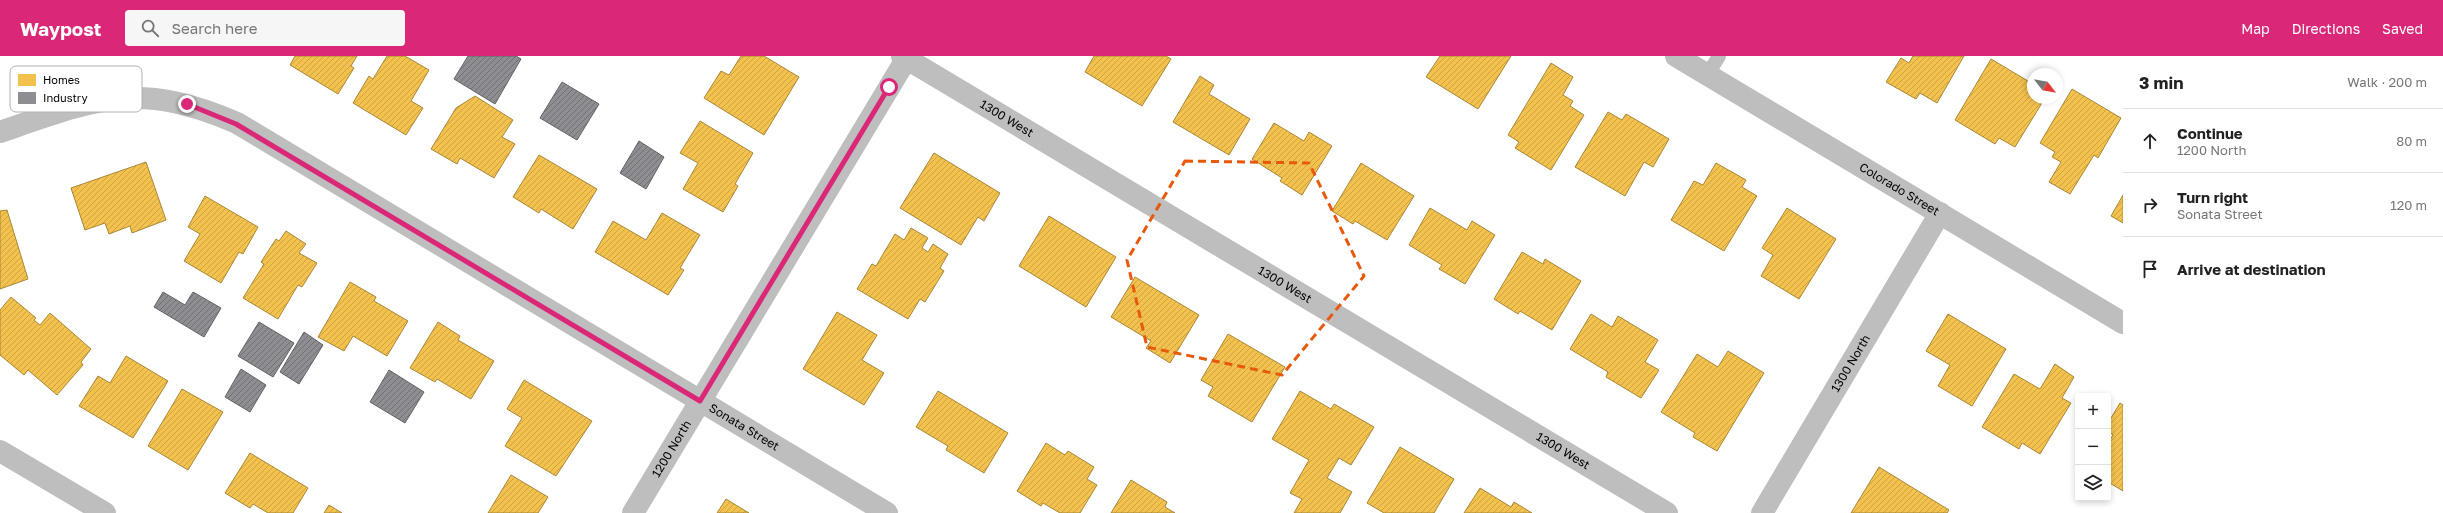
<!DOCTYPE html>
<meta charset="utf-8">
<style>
:root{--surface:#fff;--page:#f6f6f6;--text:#222;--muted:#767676;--line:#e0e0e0;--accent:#db2777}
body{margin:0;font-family:"Golos Text",sans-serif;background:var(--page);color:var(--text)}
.controls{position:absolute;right:12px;bottom:12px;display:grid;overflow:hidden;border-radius:4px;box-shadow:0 2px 6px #0003}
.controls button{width:36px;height:36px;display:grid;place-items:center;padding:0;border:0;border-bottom:1px solid var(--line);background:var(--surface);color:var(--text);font:20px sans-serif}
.compass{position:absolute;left:2027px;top:12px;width:36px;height:36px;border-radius:50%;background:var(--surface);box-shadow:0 2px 6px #0003;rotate:121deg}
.stop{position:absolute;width:12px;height:12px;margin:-9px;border:3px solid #db2777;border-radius:50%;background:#fff}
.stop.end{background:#db2777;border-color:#fff;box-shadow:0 1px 4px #0008}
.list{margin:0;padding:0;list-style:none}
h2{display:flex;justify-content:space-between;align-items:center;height:52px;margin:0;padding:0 16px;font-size:17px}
h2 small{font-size:13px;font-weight:400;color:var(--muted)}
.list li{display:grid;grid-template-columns:26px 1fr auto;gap:12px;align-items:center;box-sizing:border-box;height:64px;padding:0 16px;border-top:1px solid var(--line)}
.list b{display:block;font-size:15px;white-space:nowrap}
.list p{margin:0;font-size:13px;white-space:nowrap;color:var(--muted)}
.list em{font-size:13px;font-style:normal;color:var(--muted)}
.icon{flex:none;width:22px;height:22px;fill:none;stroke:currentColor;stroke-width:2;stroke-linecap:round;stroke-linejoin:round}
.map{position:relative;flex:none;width:2123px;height:457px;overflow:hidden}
header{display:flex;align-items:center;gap:24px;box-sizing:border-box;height:56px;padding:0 20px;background:var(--accent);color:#fff}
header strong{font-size:19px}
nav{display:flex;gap:22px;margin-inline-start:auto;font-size:14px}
.search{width:280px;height:36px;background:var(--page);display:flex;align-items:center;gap:10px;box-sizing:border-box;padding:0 14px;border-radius:4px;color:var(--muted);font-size:15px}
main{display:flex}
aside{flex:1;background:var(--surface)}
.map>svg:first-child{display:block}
.homes{fill:url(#homes-hatch);stroke:#a98737}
.industry{fill:url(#industry-hatch);stroke:#636366}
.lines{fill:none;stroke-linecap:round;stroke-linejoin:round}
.lane{stroke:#bebebe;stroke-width:14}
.street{stroke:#bebebe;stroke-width:22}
.route{stroke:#db2777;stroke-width:5}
.marked{fill:none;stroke:#e8590c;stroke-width:3;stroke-dasharray:8 5;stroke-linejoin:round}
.labels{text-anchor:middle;stroke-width:4;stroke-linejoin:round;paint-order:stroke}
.street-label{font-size:12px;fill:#000;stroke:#fff}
.key{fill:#fff;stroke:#b2b2b2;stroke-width:1}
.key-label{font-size:11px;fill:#000}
</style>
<header>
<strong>Waypost</strong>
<div class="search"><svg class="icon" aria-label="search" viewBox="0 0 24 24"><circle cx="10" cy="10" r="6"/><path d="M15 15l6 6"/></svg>Search here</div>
<nav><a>Map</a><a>Directions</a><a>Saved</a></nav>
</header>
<main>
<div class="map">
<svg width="2123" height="457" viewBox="0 0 2123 457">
<defs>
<pattern id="homes-hatch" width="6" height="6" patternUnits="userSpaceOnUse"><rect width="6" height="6" fill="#f2c14e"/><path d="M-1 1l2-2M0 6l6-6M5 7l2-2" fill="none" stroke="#cea442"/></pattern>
<pattern id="industry-hatch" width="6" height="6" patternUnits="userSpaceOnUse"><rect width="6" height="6" fill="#8d8d92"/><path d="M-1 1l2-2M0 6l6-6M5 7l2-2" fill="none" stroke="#717175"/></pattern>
</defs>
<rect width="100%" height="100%" fill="#fff"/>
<g class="homes">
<path d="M 295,0 L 357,0 L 351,10 L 354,12 L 338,38 L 290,9 Z"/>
<path d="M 387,0 L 405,0 L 429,14 L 411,45 L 423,52 L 406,79 L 353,47 L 369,20 L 373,23 Z"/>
<path d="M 741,0 L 764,0 L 799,21 L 764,79 L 704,42 L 721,15 L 729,19 Z"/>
<path d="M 1094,0 L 1166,0 L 1171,3 L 1142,50 L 1085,16 Z"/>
<path d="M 1440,0 L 1511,0 L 1478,53 L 1426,21 Z"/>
<path d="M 1913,0 L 1964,0 L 1937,47 L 1920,37 L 1916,43 L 1886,26 L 1901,2 L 1909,7 Z"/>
<path d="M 1991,3 L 2033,28 L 2033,42 L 2045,42 L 2015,91 L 1999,82 L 1995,88 L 1955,64 Z"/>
<path d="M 1551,7 L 1573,21 L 1563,39 L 1573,45 L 1570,50 L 1584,59 L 1551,114 L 1515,92 L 1519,86 L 1508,79 Z"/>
<path d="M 1200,20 L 1214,29 L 1209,38 L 1250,63 L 1229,99 L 1173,66 Z"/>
<path d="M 2072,33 L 2121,62 L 2098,102 L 2094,99 L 2070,138 L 2049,126 L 2061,106 L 2052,101 L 2055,96 L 2040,87 Z"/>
<path d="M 475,40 L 513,64 L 502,81 L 515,88 L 494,122 L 460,102 L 457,108 L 431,93 L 456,52 Z"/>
<path d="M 1608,56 L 1622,64 L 1626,58 L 1669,83 L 1653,111 L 1644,106 L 1625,140 L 1575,111 Z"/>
<path d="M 700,65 L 753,97 L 735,128 L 738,130 L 723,156 L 683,133 L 698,107 L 680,97 Z"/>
<path d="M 1274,67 L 1304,85 L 1309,76 L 1332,90 L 1302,139 L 1280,125 L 1282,122 L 1252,103 Z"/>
<path d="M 934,97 L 1000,137 L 984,165 L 978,161 L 961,189 L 900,152 Z"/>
<path d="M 539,99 L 597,133 L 573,173 L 541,153 L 539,157 L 513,141 Z"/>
<path d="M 146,106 L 166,164 L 132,177 L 130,170 L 109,178 L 105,167 L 85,174 L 71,132 Z"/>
<path d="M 1361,107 L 1414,140 L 1387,184 L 1355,165 L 1353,168 L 1332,155 Z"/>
<path d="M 1716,107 L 1746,124 L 1742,131 L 1757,140 L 1724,195 L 1671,164 L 1694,125 L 1703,129 Z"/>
<path d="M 2123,139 L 2123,167 L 2111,160 Z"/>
<path d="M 205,140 L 258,171 L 243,198 L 239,196 L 221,227 L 184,205 L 200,178 L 188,171 Z"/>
<path d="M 1430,152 L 1467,174 L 1472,165 L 1495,179 L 1465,228 L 1439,213 L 1442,209 L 1409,189 Z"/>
<path d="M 1787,152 L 1836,183 L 1799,243 L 1761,220 L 1773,199 L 1762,192 Z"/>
<path d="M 7,154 L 28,223 L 0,233 L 0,155 Z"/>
<path d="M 662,157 L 700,179 L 680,212 L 684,214 L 668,239 L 595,196 L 613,165 L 646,184 Z"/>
<path d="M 1049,160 L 1116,201 L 1086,251 L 1019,210 Z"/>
<path d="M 911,172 L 928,182 L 922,192 L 928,196 L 933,188 L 948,198 L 940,212 L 944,215 L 925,246 L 920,243 L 908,263 L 857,233 L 872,208 L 876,210 L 895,178 L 904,184 Z"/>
<path d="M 286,175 L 306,188 L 299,197 L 317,207 L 302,231 L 298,229 L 278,263 L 243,242 L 264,208 L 261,206 L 276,183 L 279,185 Z"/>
<path d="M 1522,196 L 1543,208 L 1545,203 L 1581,225 L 1552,274 L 1520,255 L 1518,258 L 1494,243 Z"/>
<path d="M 1135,221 L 1199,259 L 1170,307 L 1146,292 L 1151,285 L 1111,261 Z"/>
<path d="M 350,226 L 376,241 L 374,245 L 408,265 L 387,300 L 353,280 L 344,295 L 318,281 Z"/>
<path d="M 11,241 L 36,262 L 34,264 L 40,269 L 50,257 L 91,293 L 81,306 L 83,309 L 57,339 L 28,314 L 24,319 L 0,299 L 0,254 Z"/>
<path d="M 837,256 L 877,279 L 862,304 L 884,317 L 864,349 L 803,313 Z"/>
<path d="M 1591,258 L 1612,271 L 1618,260 L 1658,284 L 1645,306 L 1659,314 L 1641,342 L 1606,321 L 1608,316 L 1570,293 Z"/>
<path d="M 1948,258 L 2006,293 L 1972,350 L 1938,330 L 1950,309 L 1926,295 Z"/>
<path d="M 438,266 L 460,280 L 458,284 L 494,305 L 471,343 L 437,323 L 435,326 L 410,312 Z"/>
<path d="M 1228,278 L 1285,311 L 1252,366 L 1208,340 L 1213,331 L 1201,324 Z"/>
<path d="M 1728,295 L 1764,317 L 1717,395 L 1693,381 L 1695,377 L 1661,356 L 1697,298 L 1718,311 Z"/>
<path d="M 126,300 L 168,325 L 133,382 L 79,350 L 98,320 L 110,327 Z"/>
<path d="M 2055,308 L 2074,321 L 2062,342 L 2071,347 L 2040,398 L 2022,387 L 2019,393 L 1982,371 L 2014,318 L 2040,333 Z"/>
<path d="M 524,324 L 592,365 L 556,420 L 505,390 L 522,362 L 507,353 Z"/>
<path d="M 182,333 L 223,356 L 188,414 L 148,390 Z"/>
<path d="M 938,335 L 1008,377 L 984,417 L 946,394 L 948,390 L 916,371 Z"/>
<path d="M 1300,335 L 1331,353 L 1334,348 L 1374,371 L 1351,409 L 1339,402 L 1327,422 L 1352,436 L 1340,457 L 1294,457 L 1302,443 L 1290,437 L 1309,404 L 1272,383 Z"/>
<path d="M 2120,347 L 2123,349 L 2123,435 L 2108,426 L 2108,387 L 2113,379 L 2108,375 L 2108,367 Z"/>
<path d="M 1046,387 L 1065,399 L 1068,395 L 1094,411 L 1087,423 L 1097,429 L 1080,457 L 1060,457 L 1043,447 L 1041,450 L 1017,435 Z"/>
<path d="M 1400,391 L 1454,423 L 1434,457 L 1384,457 L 1367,447 Z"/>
<path d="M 250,397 L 308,432 L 293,457 L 268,457 L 253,448 L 250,452 L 225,437 Z"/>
<path d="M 1879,411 L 1949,454 L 1947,457 L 1851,457 Z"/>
<path d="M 511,419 L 548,441 L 538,457 L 488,457 Z"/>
<path d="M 1131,424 L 1167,446 L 1165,451 L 1175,457 L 1111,457 Z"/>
<path d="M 1480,432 L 1511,451 L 1514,446 L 1532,457 L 1464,457 Z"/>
<path d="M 726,443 L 749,457 L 717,457 Z"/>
<path d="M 329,449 L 342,457 L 324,457 Z"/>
</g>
<g class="industry">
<path d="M 468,0 L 516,0 L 521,3 L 495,48 L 454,23 Z"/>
<path d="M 562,26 L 599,48 L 577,84 L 540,62 Z"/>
<path d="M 639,85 L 664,101 L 646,133 L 620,117 Z"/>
<path d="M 163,236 L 185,249 L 193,236 L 221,252 L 204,281 L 154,251 Z"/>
<path d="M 259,266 L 294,287 L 273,321 L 238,300 Z"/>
<path d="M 304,276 L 323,289 L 299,328 L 280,316 Z"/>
<path d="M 241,313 L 266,329 L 250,356 L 225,341 Z"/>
<path d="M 389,314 L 424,336 L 405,367 L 370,346 Z"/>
</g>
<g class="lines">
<path class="lane" d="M 1708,18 L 1719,0"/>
<g class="street">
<path id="s1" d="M 902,0 L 1667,457"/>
<path id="s2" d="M 1676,0 L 2123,267"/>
<path id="s3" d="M 0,76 C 96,43 138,24 237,67 L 887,457"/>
<path d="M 0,395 L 105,457"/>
<path id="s4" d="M 633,457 L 908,0"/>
<path id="s5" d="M 1762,457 L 1940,157"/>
</g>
</g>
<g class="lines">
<path class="route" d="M 187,48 L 236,68 L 700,345 L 889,31"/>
</g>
<path class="marked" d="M 1185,105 L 1309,107 L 1364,220 L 1282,319 L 1147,291 L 1127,204 Z"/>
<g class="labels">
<g class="street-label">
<text dy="4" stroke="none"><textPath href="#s1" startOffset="122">1300 West</textPath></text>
<text dy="4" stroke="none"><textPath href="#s2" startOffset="260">Colorado Street</textPath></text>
<text dy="4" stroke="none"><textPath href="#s1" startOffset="446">1300 West</textPath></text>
<text dy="4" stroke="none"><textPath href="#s5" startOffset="174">1300 North</textPath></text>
<text dy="4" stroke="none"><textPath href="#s3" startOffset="837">Sonata Street</textPath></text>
<text dy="4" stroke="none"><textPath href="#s4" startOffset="75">1200 North</textPath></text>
<text dy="4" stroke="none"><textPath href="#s1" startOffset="770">1300 West</textPath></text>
</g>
</g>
<rect x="10" y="10" width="132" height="46" rx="6" class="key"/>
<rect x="18" y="18" width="18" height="12" fill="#f2c14e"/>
<rect x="18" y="36" width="18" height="12" fill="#8d8d92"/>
<g class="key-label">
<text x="43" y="28">Homes</text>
<text x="43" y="46">Industry</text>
</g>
</svg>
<div class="controls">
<button>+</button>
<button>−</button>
<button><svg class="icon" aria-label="layers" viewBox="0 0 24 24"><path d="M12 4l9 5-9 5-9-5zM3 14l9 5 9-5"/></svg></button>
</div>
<svg class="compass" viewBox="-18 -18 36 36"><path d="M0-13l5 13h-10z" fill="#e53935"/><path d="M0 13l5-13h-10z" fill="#767676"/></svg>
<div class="stop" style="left:889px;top:31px"></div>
<div class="stop end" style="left:187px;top:48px"></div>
</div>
<aside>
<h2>3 min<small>Walk · 200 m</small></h2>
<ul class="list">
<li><svg class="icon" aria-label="ahead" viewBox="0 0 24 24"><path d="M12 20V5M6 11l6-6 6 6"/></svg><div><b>Continue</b><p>1200 North</p></div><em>80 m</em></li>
<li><svg class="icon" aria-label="right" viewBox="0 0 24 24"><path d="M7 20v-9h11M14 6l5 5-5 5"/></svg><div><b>Turn right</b><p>Sonata Street</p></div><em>120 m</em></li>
<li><svg class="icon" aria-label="arrive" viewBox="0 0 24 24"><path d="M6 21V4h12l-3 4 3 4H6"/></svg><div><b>Arrive at destination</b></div></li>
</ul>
</aside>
</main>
